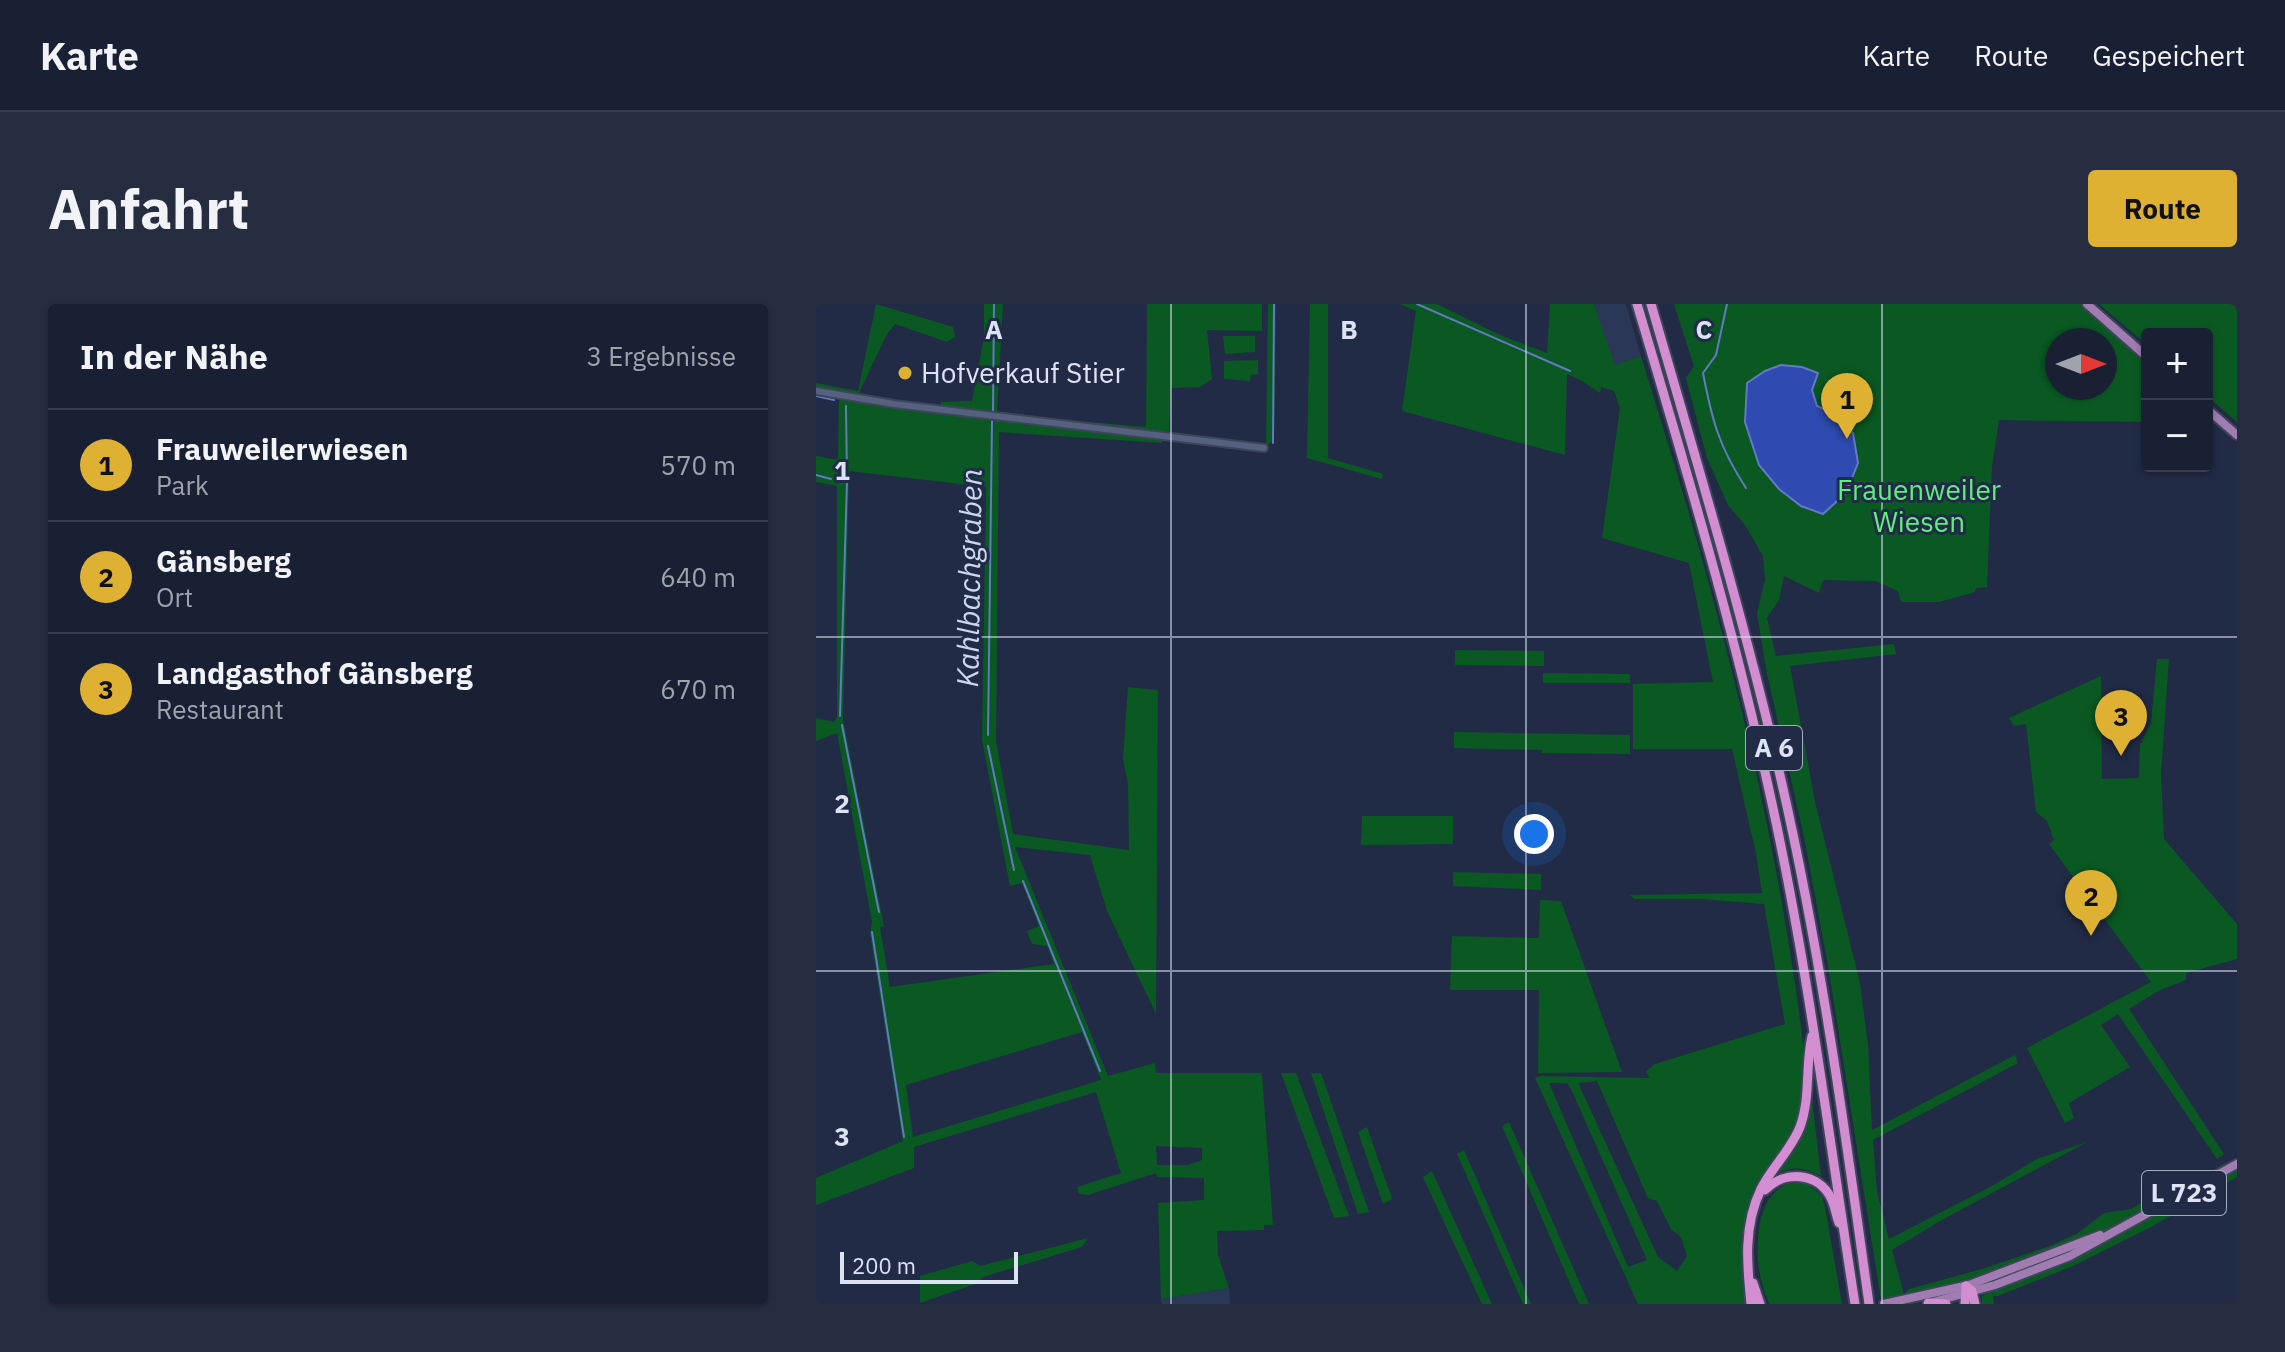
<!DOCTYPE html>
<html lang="de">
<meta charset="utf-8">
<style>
:root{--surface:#192034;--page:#262d40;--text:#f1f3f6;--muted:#9fa3ac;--line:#373e4f;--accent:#deb133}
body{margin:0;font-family:"IBM Plex Sans",sans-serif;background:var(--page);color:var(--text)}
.controls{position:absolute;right:24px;top:24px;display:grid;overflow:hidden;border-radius:8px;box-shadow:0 2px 6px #0004}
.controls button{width:72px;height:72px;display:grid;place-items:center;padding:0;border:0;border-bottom:2px solid var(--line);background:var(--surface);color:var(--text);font:40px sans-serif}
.compass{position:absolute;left:1229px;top:24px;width:72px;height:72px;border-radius:50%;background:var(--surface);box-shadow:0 2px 6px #0004;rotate:90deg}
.scale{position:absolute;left:24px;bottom:20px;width:178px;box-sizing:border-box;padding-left:8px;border:4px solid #dce3f5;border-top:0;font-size:22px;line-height:28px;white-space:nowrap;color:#dce3f5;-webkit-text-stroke:6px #212b46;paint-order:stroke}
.you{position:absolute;left:718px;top:530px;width:28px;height:28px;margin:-20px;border:6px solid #fff;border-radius:50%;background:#1a73e8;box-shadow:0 0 0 12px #1a73e833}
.badge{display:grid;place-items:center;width:52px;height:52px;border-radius:50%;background:var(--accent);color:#111;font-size:26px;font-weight:700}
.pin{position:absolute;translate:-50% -66px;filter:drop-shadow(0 2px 4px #0008)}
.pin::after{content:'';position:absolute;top:42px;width:28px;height:24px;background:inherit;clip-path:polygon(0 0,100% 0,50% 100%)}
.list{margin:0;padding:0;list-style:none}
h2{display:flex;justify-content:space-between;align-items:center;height:104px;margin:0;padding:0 32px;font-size:34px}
h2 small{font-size:26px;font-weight:400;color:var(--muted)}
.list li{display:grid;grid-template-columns:52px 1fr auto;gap:24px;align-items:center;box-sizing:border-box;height:112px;padding:0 32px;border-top:2px solid var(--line)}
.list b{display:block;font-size:30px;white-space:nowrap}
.list p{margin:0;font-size:26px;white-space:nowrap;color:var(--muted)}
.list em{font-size:26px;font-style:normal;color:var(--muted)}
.map{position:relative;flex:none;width:1421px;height:1000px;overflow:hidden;border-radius:8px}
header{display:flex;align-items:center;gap:48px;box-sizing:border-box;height:112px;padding:0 40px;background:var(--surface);border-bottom:2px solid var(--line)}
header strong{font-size:38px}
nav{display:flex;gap:44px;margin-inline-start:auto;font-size:28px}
.intro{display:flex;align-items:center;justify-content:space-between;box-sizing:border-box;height:192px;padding:0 48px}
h1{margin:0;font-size:56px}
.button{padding:20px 36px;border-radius:8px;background:var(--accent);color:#111;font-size:28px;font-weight:700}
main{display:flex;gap:48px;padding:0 48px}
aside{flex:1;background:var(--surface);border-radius:8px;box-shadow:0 2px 6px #0004}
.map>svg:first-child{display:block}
.built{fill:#2b3756}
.green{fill:#0a5922;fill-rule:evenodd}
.water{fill:#2f4bb2;stroke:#6379c6;stroke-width:2}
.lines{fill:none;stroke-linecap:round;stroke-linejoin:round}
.stream{stroke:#6379c6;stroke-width:2}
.minor-casing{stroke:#3d455b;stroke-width:10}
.major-casing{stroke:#3d455b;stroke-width:12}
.highway-casing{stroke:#3d455b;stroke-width:13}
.minor{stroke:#55617f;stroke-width:6}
.major{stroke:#a07cb0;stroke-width:8}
.highway{stroke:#d28ed0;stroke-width:9}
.grid{fill:none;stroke:#dce3f5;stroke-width:2;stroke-opacity:0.55}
.poi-dot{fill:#deb133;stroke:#212b46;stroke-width:3}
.labels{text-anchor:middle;stroke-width:6;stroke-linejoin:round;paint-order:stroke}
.shield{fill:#212b46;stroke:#a4acc0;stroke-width:2}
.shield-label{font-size:26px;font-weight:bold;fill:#dce3f5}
.poi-label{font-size:28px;fill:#dce3f5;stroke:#212b46;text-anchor:start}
.park-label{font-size:28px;fill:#60ef7e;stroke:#212b46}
.water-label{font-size:30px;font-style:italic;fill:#cbd6f1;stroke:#212b46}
.grid-label{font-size:26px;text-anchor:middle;font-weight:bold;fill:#dce3f5;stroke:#212b46;stroke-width:6;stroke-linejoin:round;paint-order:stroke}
</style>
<header>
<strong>Karte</strong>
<nav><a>Karte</a><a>Route</a><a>Gespeichert</a></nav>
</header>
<div class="intro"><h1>Anfahrt</h1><a class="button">Route</a></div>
<main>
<aside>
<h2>In der Nähe<small>3 Ergebnisse</small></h2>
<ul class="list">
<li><span class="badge">1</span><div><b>Frauweilerwiesen</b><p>Park</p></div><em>570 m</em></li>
<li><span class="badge">2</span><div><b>Gänsberg</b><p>Ort</p></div><em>640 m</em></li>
<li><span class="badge">3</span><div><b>Landgasthof Gänsberg</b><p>Restaurant</p></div><em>670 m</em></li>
</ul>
</aside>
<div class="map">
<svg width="1421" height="1000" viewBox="0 0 1421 1000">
<rect width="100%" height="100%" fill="#212b46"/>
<g class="built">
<path d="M 778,0 L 810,0 L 825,52 L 799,62 Z"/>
<path d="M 413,984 L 414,1000 L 346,1000 L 345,995 Z"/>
</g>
<g class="green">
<path d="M 60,0 L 137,23 L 139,33 L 131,38 L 79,20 L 71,30 L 41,93 L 124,104 L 125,98 L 156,97 L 168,33 L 168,0 L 187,0 L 181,110 L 330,123 L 331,0 L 446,0 L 446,27 L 391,26 L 396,75 L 384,83 L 355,84 L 353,129 L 346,128 L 346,139 L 183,128 L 180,437 L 197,530 L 313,546 L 312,480 L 307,455 L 312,383 L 342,386 L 340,710 L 291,607 L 274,551 L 199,543 L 292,772 L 339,759 L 340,769 L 446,769 L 457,921 L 448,921 L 448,926 L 401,927 L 402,951 L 413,984 L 345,995 L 342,899 L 388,896 L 388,874 L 341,873 L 340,869 L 272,891 L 263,890 L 261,883 L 305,869 L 280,788 L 98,843 L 98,864 L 0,901 L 0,874 L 87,837 L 54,629 L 56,618 L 21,429 L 0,437 L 0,414 L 18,418 L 21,413 L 21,182 L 0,178 L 0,152 L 22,156 L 23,91 L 0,85 L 0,79 L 42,87 ZM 33,167 L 170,183 L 166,436 L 194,582 L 206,579 L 223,622 L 211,627 L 216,640 L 231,642 L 238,660 L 74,683 L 64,623 L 68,622 L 27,415 ZM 266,728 L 285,776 L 97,833 L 90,781 ZM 340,842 L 386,844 L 386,856 L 372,861 L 341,861 Z"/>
<path d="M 452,0 L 460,0 L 458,135 L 450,143 Z"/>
<path d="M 494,0 L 512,0 L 512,154 L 567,170 L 566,175 L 491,154 Z"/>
<path d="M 584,0 L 621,0 L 684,31 L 731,49 L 734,0 L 778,0 L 799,61 L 825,52 C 842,108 860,164 876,220 C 926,393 967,570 988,748 C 988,774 988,803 977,827 C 964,855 939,878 931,908 C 922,939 927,969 932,1000 L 822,1000 L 719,774 L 725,772 L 833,774 L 830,767 L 839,760 L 969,720 L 948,600 L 885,595 L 818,595 L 814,591 L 946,589 L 940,549 L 916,445 L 817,445 L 817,380 L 897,378 L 873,259 L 786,234 L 804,104 L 798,87 L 785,83 L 784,89 L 766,77 L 751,70 L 749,151 L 586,107 L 600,7 ZM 781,777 L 832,894 L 841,897 L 855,925 L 865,933 L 871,952 L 861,967 L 842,953 L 764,783 L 763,779 ZM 733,779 L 751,779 L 755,785 L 831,956 L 812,963 Z"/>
<path d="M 858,0 L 1264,0 L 1331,59 L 1331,118 L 1183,116 L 1176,163 L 1171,283 L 1160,284 L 1159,288 L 1123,298 L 1085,298 L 1082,287 L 1059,277 L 1007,276 L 1003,289 L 968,272 L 963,296 L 951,314 L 960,352 L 1078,340 L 1080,350 L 974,362 L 999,498 L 1044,679 L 1052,741 L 1056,826 L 1199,751 L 1202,759 L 1057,836 L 1061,887 L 1073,935 L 1174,883 L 1221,855 L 1271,838 L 1126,916 L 1076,946 L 1088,990 L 1093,985 L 1166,965 L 1234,942 L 1262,929 L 1288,909 L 1315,905 L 1342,889 L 1346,898 C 1259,946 1162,979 1065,996 L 1012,661 L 987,528 L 950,365 L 941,309 L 949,276 L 947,252 L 929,221 L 912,201 L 891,154 L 870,74 L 878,62 ZM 1241,36 L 1289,36 L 1289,84 L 1241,84 Z"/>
<path d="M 1283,0 L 1421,0 L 1421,118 L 1391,92 L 1391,30 L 1331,30 L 1331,41 Z"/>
<path d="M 407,32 L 439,32 L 439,48 L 409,50 Z"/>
<path d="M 442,56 L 442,70 L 435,71 L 434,77 L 408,75 L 408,57 Z"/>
<path d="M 639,346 L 728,347 L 728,362 L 639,361 Z"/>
<path d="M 1341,355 L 1353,355 L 1345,470 L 1348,535 L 1421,620 L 1421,655 L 1370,669 L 1370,676 L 1344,686 L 1313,705 L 1408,850 L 1401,855 L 1302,710 L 1285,721 L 1314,763 L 1253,799 L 1258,814 L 1249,819 L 1211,744 L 1335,678 L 1233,540 L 1238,536 L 1231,517 L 1220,508 L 1210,420 L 1198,422 L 1193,414 L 1285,372 L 1286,475 L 1323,474 L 1324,441 L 1335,419 Z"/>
<path d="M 727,369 L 814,370 L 814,379 L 727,379 Z"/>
<path d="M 638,428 L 814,431 L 814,450 L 726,449 L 726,446 L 638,444 Z"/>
<path d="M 546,512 L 637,512 L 637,540 L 545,541 Z"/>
<path d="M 637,568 L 725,570 L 725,586 L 637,582 Z"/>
<path d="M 724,596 L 745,597 L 806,768 L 722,769 L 723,686 L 634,686 L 636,632 L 723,634 Z"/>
<path d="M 465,769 L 480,769 L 533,912 L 518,914 Z"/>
<path d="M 495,769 L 505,769 L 553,908 L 542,910 Z"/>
<path d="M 996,795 L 1005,872 C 990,864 976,861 961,870 L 988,829 Z"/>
<path d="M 693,818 L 773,1000 L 763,1000 L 686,822 Z"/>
<path d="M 551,823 L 576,895 L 567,900 L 542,828 Z"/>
<path d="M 648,846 L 715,1000 L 707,1000 L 641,850 Z"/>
<path d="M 1421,864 L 1421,873 L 1337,922 L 1257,962 L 1182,992 L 1177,992 L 1178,1000 L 1166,1000 L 1166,992 L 1174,987 C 1262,957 1341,911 1421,864 Z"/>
<path d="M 616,867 L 676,1000 L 666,1000 L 607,873 Z"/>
<path d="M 991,879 L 1006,892 L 1009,903 L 1026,1000 L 954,1000 C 937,972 933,893 972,880 C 977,878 985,879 991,879 Z"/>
<path d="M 272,934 L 266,943 L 167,973 L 162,979 L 104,999 L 104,972 L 156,957 L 164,962 Z"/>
</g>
<path class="water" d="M 965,61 L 986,63 L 1002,69 L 996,86 L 1001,102 L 1013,107 L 1037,129 L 1042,159 L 1030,189 L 1007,210 L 985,202 L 963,185 L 943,161 L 929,118 L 931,79 L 949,67 Z"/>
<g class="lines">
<g class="stream">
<path d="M 601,0 L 754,67"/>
<path d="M 911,0 L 900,51 L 887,69 C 896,116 903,143 930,184"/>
<path d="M 0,92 L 18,96"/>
<path d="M 177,107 L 178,0"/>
<path d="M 457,139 L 458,0"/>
<path d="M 0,171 L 15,175"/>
<path d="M 24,412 L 31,177 L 30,102"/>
<path d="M 26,421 L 63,608"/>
<path d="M 172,431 L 176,117"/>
<path d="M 172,442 L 198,566"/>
<path d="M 207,577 L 284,767"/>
<path d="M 56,628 L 88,833"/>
</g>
<g class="minor-casing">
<path id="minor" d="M 0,87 L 78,100 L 448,144"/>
</g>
<g class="major-casing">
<g id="major">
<path d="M 1271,0 L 1331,53"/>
<path d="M 1391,105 L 1421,131"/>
<path d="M 1117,998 L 1179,981 L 1254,952 L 1421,860"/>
<path d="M 1068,1000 L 1153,981 L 1284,931"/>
</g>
</g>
<g class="highway-casing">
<g id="highway">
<path d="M 821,0 C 869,161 917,322 953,486 C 991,655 1012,828 1039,1000"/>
<path d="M 835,0 C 881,159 929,318 966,480 C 1005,651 1029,826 1053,1000"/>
<path d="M 949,886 C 968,866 1002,868 1015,894 C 1019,902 1020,911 1023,919"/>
<path d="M 937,979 L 944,1000"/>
<path d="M 1150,982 L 1156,987 L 1159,1000"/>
<path d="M 1112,999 L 1130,1000"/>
<path d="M 935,1000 C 931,961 927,922 945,885 C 956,863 975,846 984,823 C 995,793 989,762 996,732"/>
<path d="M 1149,1000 L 1150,982"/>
</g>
</g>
<use href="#minor" class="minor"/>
<use href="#major" class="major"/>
<use href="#highway" class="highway"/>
</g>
<path class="grid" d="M 355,0 L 355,1000M 710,0 L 710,1000M 1066,0 L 1066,1000M 0,333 L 1421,333M 0,667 L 1421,667"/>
<circle class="poi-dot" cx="89" cy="69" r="8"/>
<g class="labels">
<g class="shield">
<rect x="930" y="422" width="56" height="44" rx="6"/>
<rect x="1326" y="867" width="84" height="44" rx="6"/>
</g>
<g class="shield-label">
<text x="958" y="453">A 6</text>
<text x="1368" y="898">L 723</text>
</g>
<g class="poi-label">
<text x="105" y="79">Hofverkauf Stier</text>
</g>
<g class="park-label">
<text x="1103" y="196">Frauenweiler<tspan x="1103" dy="32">Wiesen</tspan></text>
</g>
<g class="water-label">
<text transform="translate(154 274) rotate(-89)" y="10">Kahlbachgraben</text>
</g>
</g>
<g class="grid-label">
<text x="178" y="35">A</text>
<text x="533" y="35">B</text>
<text x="888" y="35">C</text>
<text x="26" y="176">1</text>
<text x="26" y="509">2</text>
<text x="26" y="842">3</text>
</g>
</svg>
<div class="controls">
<button>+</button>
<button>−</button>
</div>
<svg class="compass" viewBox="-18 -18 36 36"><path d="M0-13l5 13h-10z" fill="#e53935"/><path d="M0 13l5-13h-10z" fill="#9fa3ac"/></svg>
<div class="scale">200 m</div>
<div class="you"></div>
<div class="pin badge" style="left:1031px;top:135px">1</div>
<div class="pin badge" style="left:1275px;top:632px">2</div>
<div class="pin badge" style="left:1305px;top:452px">3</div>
</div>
</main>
